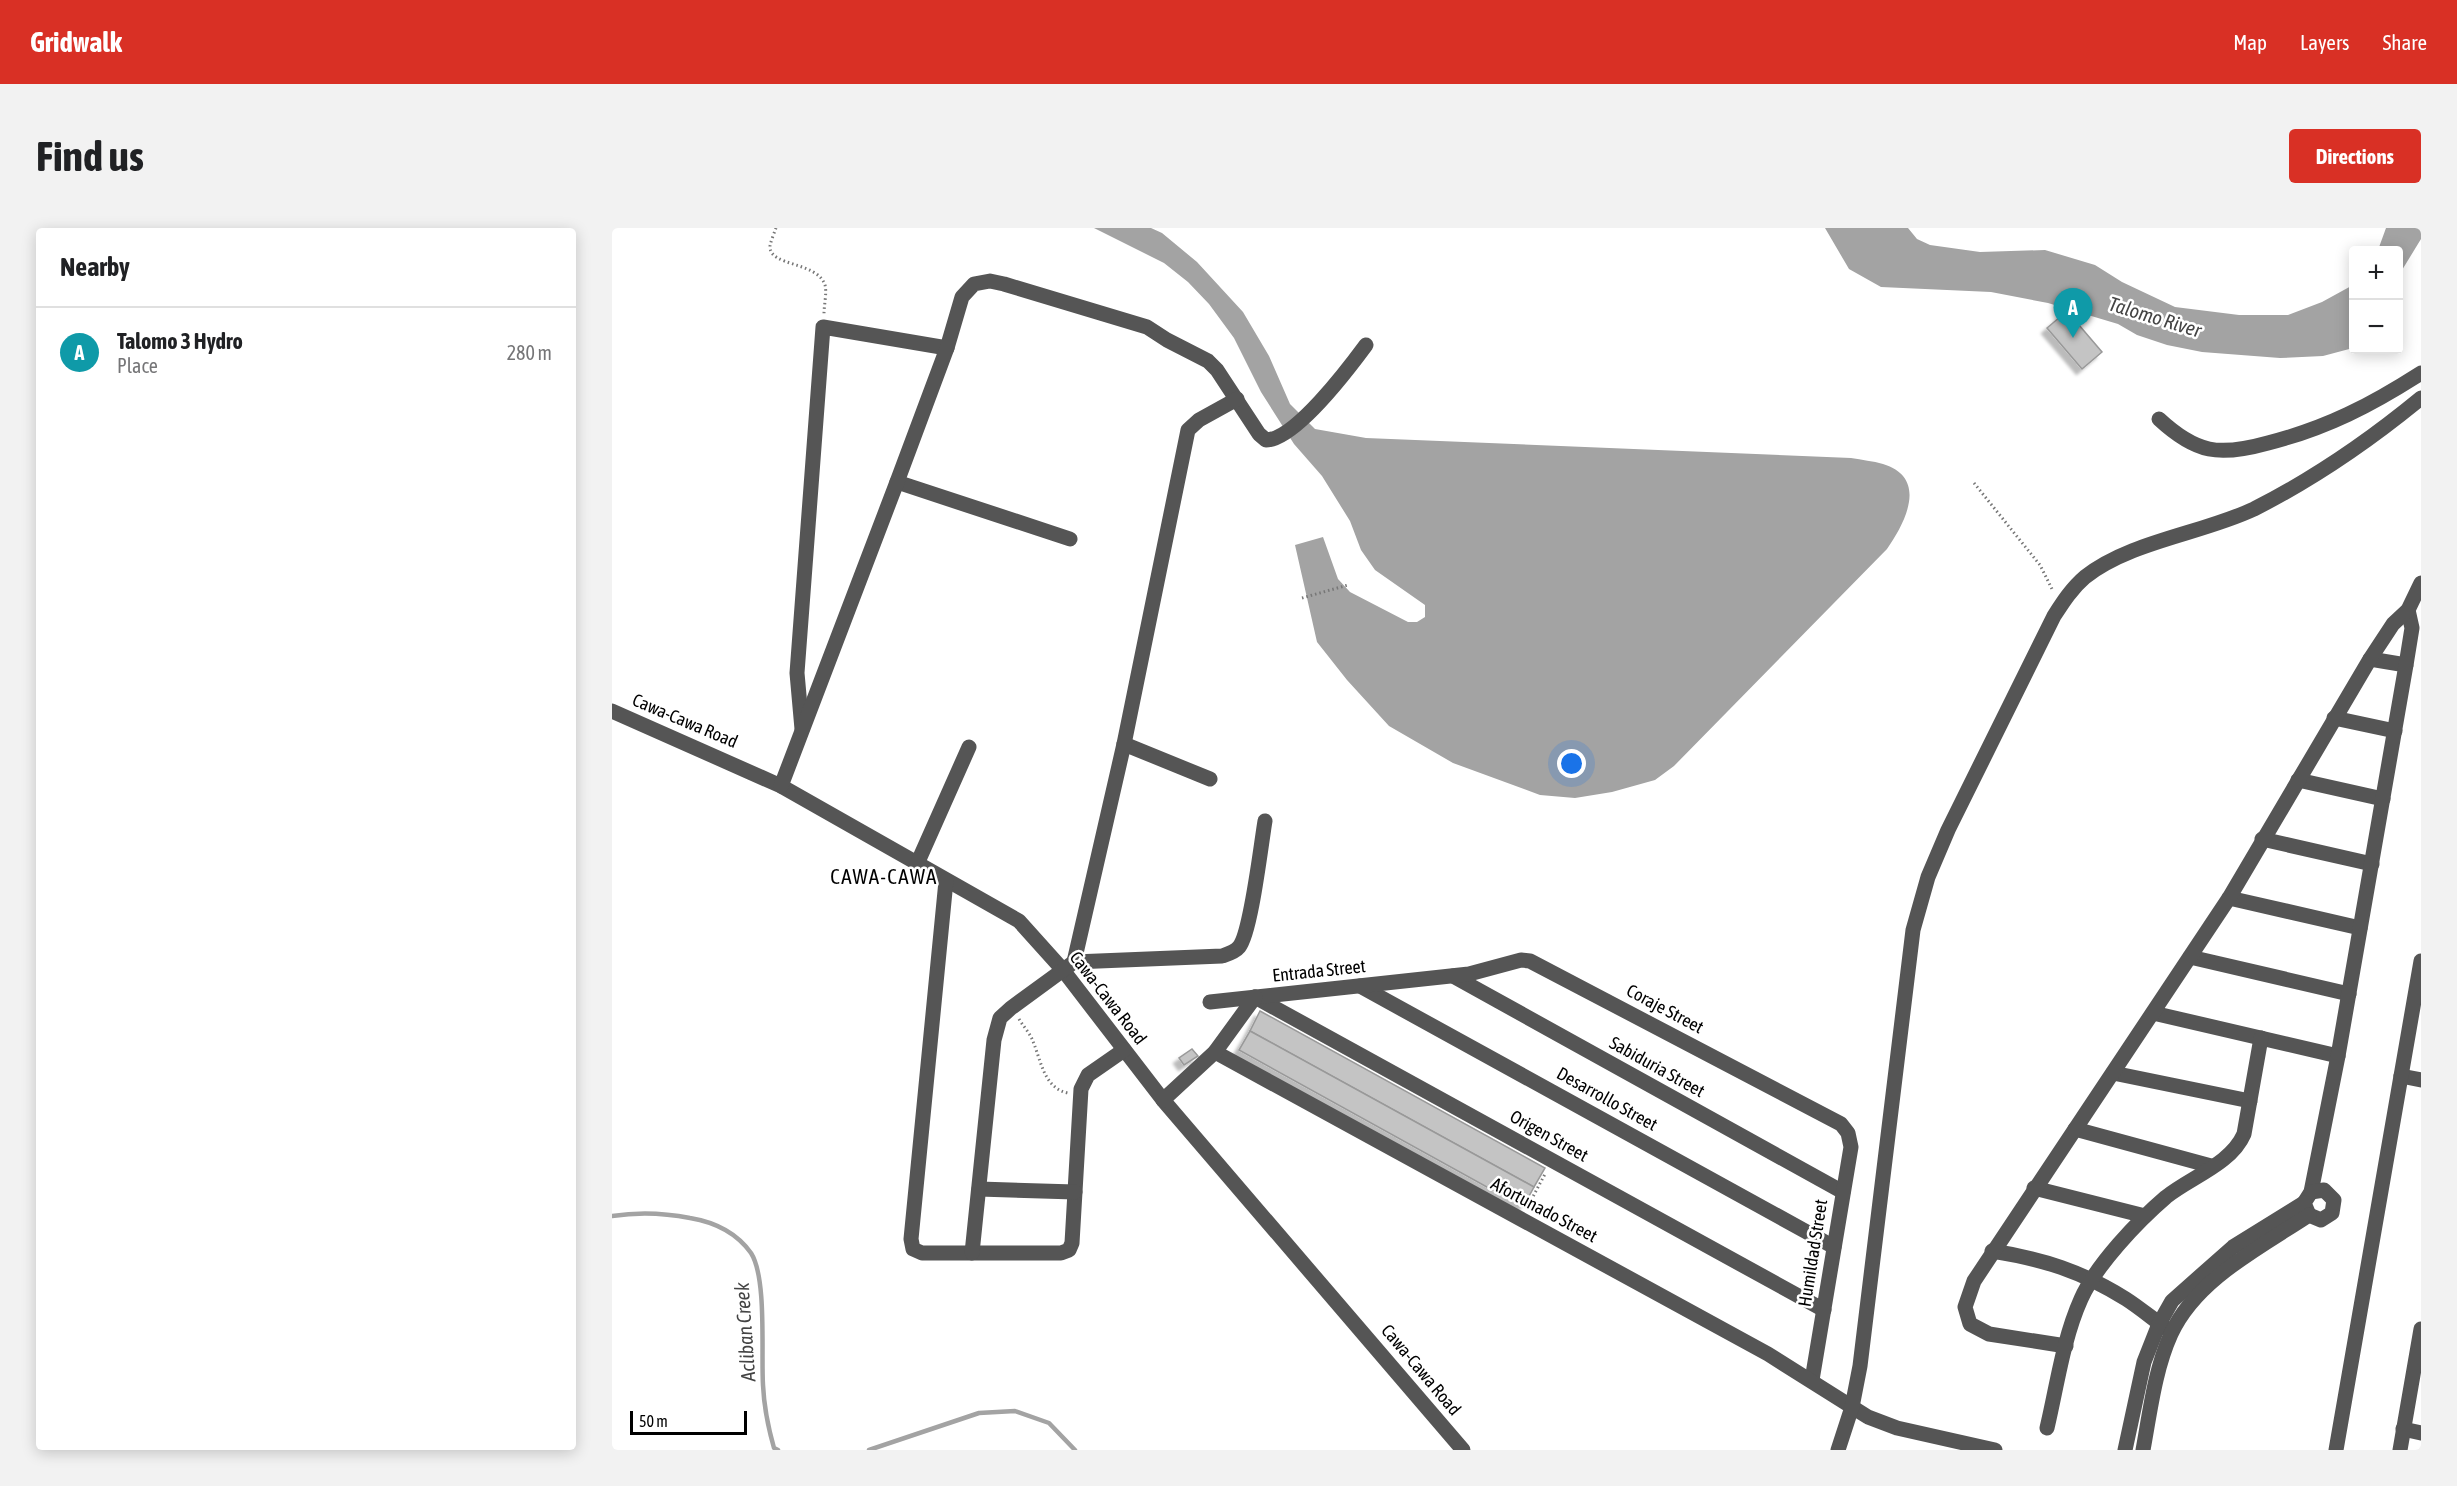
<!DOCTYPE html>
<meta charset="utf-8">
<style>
:root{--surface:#fff;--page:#f2f2f2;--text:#202124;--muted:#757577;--line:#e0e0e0;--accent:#d93025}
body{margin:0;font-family:"Asap Condensed",sans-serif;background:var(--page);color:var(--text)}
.controls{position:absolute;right:18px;top:18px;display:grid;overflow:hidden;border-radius:6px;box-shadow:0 3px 15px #0003}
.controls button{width:54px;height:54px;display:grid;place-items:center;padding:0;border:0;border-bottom:2px solid var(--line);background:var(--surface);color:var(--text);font:30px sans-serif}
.scale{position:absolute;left:18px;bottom:15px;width:117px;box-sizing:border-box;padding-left:6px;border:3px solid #000;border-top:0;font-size:16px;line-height:21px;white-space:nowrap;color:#000;-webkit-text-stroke:4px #fff;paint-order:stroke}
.you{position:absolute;left:960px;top:536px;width:21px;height:21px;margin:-15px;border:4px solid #fff;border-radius:50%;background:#1a73e8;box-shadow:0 0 0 9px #1a73e833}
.badge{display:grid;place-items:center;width:39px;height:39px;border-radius:50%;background:var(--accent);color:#fff;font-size:20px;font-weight:700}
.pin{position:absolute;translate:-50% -50px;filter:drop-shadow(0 2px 3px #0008)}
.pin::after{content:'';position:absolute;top:32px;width:21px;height:18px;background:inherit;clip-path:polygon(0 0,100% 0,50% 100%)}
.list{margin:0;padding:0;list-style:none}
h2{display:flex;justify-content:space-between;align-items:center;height:78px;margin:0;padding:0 24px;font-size:26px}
h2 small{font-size:20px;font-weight:400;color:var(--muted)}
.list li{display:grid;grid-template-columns:39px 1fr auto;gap:18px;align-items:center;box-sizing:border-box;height:90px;padding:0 24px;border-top:2px solid var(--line)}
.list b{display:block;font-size:22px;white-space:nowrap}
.list p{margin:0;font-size:20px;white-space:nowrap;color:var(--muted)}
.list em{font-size:20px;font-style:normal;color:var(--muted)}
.map{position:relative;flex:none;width:1809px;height:1222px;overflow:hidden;border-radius:6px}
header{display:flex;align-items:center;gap:36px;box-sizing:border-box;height:84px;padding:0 30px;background:var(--accent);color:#fff}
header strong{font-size:28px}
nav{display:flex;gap:33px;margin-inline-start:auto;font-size:21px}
.intro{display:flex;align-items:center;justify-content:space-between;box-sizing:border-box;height:144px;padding:0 36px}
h1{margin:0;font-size:42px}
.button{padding:15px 27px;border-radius:6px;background:var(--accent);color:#fff;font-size:21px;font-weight:700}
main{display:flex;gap:36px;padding:0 36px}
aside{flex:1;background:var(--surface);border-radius:6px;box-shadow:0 3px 15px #0003}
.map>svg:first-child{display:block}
.water{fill:#a3a3a3}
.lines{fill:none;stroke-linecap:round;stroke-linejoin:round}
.stream{stroke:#a3a3a3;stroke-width:4.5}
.building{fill:#c4c4c4;stroke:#999;stroke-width:1.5;filter:url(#shadow)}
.path{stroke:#777;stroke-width:3;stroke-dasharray:1.5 3;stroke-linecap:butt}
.minor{stroke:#555;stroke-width:15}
.labels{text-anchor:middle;stroke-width:5;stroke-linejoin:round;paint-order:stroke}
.street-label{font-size:18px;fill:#000;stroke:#fff}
.water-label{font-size:20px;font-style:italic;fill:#444;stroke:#fff}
.quarter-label{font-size:21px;letter-spacing:1.5px;fill:#000;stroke:#fff}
</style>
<header>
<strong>Gridwalk</strong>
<nav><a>Map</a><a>Layers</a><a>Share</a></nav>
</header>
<div class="intro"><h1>Find us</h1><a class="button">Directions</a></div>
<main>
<aside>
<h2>Nearby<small></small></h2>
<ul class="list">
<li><span class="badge" style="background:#0f9aa8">A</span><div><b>Talomo 3 Hydro</b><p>Place</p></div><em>280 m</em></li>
</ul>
</aside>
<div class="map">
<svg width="1809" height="1222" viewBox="0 0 1809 1222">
<defs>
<filter id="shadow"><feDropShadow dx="-5.5" dy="5.5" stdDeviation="1.5" flood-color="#0004"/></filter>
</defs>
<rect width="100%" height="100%" fill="#fff"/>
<g class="water">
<path d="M 482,0 L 539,0 L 550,5 L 585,34 L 631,84 L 657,128 L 678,176 L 703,201 L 754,210 L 1239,230 C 1250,232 1261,233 1271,236 C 1317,250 1293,295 1275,321 L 1062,538 L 1043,552 L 1000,564 L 963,570 L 928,567 L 841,535 L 777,498 L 735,452 L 705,414 L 683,317 L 711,309 L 726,351 L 738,364 L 796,394 L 805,394 L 813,389 L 813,377 L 763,342 L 749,322 L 738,293 L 710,248 L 682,216 L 649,164 L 622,110 L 597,76 L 576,54 L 552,35 Z"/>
<path d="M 1213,0 L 1296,0 L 1305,11 L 1318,17 L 1368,24 L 1433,22 L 1483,37 L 1510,54 L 1563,79 L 1627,87 L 1676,87 L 1710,74 L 1741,57 L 1741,120 L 1711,128 L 1668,130 L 1590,124 L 1555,117 L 1525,107 L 1506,96 L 1436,75 L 1379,64 L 1269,59 L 1237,41 Z"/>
<path d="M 1774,0 L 1809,0 L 1809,11 L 1787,47 L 1786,22 L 1766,22 Z"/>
</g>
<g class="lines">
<g class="stream">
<path d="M 0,988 C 25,984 53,985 78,990 C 102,994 124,1004 139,1025 C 155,1050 149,1125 151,1157 C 152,1179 156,1199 162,1220 L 166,1222"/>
<path d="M 257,1222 L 367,1185 L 403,1183 L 437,1195 L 463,1222"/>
</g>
</g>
<g class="building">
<path d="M 1455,83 L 1490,124 L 1470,141 L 1435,100 Z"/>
<path d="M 648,783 L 933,940 L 922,959 L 638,803 Z"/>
<path d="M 638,803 L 922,959 L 911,979 L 627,822 Z"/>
<path d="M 580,821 L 586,828 L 572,837 L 567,830 Z"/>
</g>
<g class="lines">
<g class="path">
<path d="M 164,0 C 162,5 159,13 158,18 C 157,39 205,33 213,57 C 215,65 212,77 212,86"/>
<path d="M 1362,255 L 1428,337 L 1441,363"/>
<path d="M 690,370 L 736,357"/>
<path d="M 407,791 C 411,798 417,804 420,811 C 429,831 431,860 456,865"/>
<path d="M 915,980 L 933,946"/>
</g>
<g class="minor">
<path d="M 1547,191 C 1561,204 1578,217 1597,221 C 1616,225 1638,220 1656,215 C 1715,200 1759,177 1809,145"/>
<path d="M 285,254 L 458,311"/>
<path d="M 1758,431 L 1794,437"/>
<path d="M 0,483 L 169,558 L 407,693 L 451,742 L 551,872 L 851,1222"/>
<path d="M 1722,490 L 1783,503"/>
<path d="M 190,501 L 185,445 L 211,99 L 335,120"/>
<path d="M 512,516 L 598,551"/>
<path d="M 1686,552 L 1771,571"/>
<path d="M 169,558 L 285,254 L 335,120 L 350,69 L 362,56 L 378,53 L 392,56 L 535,99 L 555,112 L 596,133 L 605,142 L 647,206 L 654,212 C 683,212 737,140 754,117"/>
<path d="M 1650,611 L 1760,636"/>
<path d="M 305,636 L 357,519"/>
<path d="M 334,653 L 299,1011 L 301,1021 L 310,1025 L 449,1025 L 457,1022 L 460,1015 L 469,861 L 476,847 L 512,822"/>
<path d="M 1617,670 L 1748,700"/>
<path d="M 1578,729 L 1737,766"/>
<path d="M 462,734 L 512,516 L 576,202 L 587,192 L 625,171"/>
<path d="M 841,748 L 1231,964"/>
<path d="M 748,758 L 1222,1019"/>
<path d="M 643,769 L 1212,1082"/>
<path d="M 598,774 L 857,746 L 909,732 L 918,733 L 1229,896 L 1236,905 L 1239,919 L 1200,1152"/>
<path d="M 1541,785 L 1726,828"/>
<path d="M 603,824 L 1156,1126 L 1256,1189 L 1285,1200 L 1383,1222"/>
<path d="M 1501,845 L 1638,873"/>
<path d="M 1789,848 L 1809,852"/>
<path d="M 551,872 L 603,824 L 643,769"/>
<path d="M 1463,901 L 1599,938"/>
<path d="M 1422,960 L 1533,988"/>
<path d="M 367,961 L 463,964"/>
<path d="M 1697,987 L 1692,975 L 1699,964 L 1726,828 L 1794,437 L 1800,400 L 1796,382"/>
<path d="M 1697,987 L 1709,992 L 1720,985 L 1722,972 L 1712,962 L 1699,964"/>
<path d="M 1380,1023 C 1431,1031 1469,1043 1514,1071 C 1528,1080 1541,1091 1555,1101"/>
<path d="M 360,1025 L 382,812 L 388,790 L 399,780 L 462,734 L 610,728 C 616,726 623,724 627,719 C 639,705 649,616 653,593"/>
<path d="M 1454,1118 L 1377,1106 L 1358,1096 L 1353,1079 L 1362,1053 L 1617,670 L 1758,431 L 1781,396 L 1796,382 L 1809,355"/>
<path d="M 1435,1200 C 1445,1158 1451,1111 1469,1071 C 1484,1037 1526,993 1554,969 C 1579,949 1619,936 1632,906 L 1649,810"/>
<path d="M 1791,1201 L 1809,1205"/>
<path d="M 1226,1222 L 1240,1179 L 1248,1138 L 1301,702 L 1316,649 L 1336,602 L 1442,388 C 1451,374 1460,360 1473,349 C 1519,313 1589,306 1642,281 C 1701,251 1758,212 1809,170"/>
<path d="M 1513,1222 L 1532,1134 L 1547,1096 L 1560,1073 L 1621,1019 L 1692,975"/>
<path d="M 1531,1222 C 1538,1184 1543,1141 1559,1106 C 1584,1051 1649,1019 1697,987"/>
<path d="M 1724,1222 L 1809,733"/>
<path d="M 1788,1222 L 1809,1101"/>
</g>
</g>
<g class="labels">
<g class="street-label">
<text transform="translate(73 493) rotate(23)" y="6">Cawa-Cawa Road</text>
<text transform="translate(707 743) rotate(-6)" y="6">Entrada Street</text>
<text transform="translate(496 770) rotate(52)" y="6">Cawa-Cawa Road</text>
<text transform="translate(1053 781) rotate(28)" y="6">Coraje Street</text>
<text transform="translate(1045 839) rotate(29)" y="6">Sabiduria Street</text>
<text transform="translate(995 871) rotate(29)" y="6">Desarrollo Street</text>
<text transform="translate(937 908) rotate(29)" y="6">Origen Street</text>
<text transform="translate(932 982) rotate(28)" y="6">Afortunado Street</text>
<text transform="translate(1201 1025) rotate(-81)" y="6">Humildad Street</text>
<text transform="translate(809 1142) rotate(50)" y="6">Cawa-Cawa Road</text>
</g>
<g class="water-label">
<text transform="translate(1543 89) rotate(17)" y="7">Talomo River</text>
<text transform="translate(133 1104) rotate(-94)" y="7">Acliban Creek</text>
</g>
<g class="quarter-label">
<text x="272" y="656">CAWA-CAWA</text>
</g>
</g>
</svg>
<div class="controls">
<button>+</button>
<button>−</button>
</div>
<div class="scale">50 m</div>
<div class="you"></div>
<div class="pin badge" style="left:1461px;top:110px;background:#0f9aa8">A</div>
</div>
</main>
